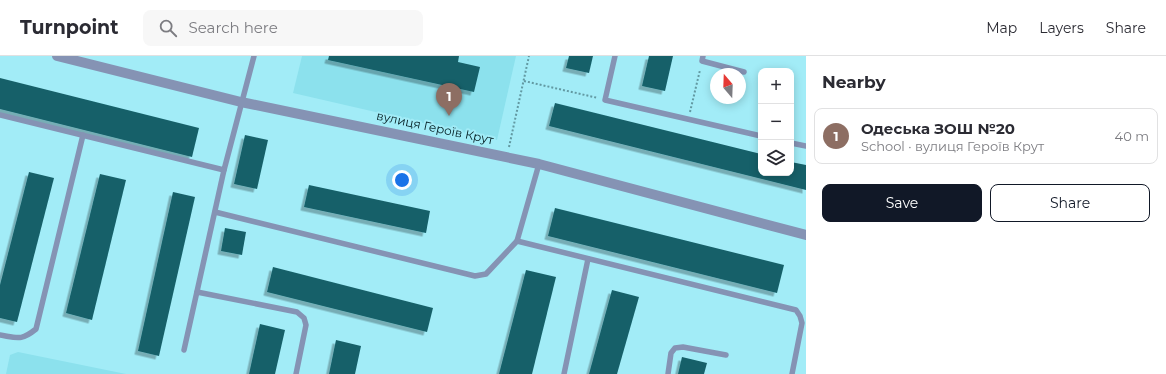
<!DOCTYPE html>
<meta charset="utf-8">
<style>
:root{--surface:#fff;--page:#f7f7f7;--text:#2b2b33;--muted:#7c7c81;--line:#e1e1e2;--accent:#111827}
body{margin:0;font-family:Montserrat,sans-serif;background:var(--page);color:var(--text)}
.controls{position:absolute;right:12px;top:12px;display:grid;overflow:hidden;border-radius:8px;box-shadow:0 2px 10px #0003}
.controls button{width:36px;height:36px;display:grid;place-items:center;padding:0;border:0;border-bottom:1px solid var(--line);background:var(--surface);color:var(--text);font:20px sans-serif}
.compass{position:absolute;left:710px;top:12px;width:36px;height:36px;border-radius:50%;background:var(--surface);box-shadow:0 2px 10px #0003;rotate:341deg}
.you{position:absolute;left:402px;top:124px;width:14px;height:14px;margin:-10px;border:3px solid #fff;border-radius:50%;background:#1a73e8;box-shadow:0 0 0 6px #1a73e833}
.badge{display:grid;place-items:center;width:26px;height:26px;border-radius:50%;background:var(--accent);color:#fff;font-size:13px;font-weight:700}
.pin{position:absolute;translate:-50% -33px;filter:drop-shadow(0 1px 2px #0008)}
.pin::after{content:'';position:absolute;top:21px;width:14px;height:12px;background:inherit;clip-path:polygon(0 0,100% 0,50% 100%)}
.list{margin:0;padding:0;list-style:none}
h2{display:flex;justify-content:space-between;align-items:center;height:52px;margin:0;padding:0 16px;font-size:17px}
h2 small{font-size:13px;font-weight:400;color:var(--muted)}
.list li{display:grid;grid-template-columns:26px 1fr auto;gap:12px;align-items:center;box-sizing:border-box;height:56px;margin:0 8px 8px;padding:0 8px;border:1px solid var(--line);border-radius:8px}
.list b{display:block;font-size:15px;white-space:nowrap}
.list p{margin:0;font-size:13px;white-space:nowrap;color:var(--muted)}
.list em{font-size:13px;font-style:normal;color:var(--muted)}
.actions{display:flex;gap:8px;padding:12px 16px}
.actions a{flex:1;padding:9px 0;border:1px solid var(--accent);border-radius:8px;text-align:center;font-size:14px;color:var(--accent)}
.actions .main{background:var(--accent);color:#fff}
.icon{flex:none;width:22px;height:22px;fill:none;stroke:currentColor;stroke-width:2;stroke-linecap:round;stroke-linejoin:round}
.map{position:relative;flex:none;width:806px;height:318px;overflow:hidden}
header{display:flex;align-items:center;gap:24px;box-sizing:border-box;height:56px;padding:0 20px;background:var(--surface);border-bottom:1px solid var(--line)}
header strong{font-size:19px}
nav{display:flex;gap:22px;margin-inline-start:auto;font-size:14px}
.search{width:280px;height:36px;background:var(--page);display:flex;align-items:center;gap:10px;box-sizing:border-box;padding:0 14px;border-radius:8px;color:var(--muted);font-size:15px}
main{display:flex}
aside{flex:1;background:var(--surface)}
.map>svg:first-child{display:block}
.built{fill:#8ce1ed}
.building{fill:#166069;filter:url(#shadow)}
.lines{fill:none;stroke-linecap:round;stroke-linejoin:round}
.path{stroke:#6299a2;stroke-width:2;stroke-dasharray:2 2;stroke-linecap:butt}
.service{stroke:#8593b4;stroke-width:5.5}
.minor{stroke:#8593b4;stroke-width:10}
.labels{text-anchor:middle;stroke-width:4;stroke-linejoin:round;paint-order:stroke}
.street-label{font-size:12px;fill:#001b1f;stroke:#a2ecf7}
</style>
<header>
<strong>Turnpoint</strong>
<div class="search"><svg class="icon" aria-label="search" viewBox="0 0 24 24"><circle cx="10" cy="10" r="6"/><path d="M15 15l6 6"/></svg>Search here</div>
<nav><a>Map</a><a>Layers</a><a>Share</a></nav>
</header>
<main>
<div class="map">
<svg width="806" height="318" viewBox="0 0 806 318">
<defs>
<filter id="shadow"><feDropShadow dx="-3.5" dy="3.5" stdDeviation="0" flood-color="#0004"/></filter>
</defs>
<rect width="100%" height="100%" fill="#a2ecf7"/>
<g class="built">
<path d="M 302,0 L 516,0 L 497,84 L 293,37 Z"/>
<path d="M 18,296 L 126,318 L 6,318 L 10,299 Z"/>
</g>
<g class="building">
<path d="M 329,0 L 459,0 L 458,6 L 480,11 L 474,36 L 328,4 Z"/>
<path d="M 569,0 L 593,0 L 589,17 L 566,12 Z"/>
<path d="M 649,0 L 673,0 L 665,35 L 642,30 Z"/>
<path d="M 0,22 L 199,72 L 192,101 L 0,53 Z"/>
<path d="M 555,47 L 761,98 L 761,117 L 791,117 L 791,106 L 806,109 L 806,134 L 549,70 Z"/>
<path d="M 245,79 L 268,84 L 257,133 L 234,128 Z"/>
<path d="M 29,116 L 54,122 L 17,266 L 0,262 L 0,229 Z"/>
<path d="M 100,118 L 126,124 L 92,264 L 66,257 Z"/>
<path d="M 309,129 L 430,155 L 426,177 L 304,151 Z"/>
<path d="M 173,136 L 195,141 L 159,300 L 138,295 Z"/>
<path d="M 555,152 L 784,209 L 777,237 L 548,180 Z"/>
<path d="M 225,172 L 246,176 L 242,199 L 221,195 Z"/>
<path d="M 273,211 L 433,252 L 427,276 L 267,236 Z"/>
<path d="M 526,214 L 556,221 L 532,318 L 499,318 Z"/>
<path d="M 612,234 L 639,241 L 617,318 L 589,318 Z"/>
<path d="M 260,268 L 285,274 L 275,318 L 249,318 Z"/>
<path d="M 336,284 L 361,290 L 355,318 L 329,318 Z"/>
<path d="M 682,301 L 707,307 L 704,318 L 678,318 Z"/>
</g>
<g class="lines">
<g class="path">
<path d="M 524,25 L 598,42"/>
<path d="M 690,56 L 700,14"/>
<path d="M 509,91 L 529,0"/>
</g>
<g class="service">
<path d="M 615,0 L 605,44 L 761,80"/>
<path d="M 703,0 L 702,5 L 744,16"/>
<path d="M 0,59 L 224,114 L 254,0"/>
<path d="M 791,87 L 806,90"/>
<path d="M 215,156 L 475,220 L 486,218 L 517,185 L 539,108"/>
<path d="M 517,185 L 796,254 L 800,260 L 802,267 L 792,318"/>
<path d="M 197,236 L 297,256 L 304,262 L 306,269 L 296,318"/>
<path d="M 0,279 C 18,282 21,285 36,273 L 83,79"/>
<path d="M 184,294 L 224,114"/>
<path d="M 564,318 L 588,203"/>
<path d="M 668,318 L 671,297 L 675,292 L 683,291 L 726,299"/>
</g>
<path class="minor" d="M 57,0 L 241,46 L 539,108 L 806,179"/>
</g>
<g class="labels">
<g class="street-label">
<text transform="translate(435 72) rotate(12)" y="4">вулиця Героїв Крут</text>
</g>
</g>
</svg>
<div class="controls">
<button>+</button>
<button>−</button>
<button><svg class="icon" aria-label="layers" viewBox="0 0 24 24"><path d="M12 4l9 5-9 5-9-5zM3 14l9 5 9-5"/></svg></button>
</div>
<svg class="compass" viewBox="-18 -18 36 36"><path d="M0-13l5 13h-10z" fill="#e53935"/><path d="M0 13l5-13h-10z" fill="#7c7c81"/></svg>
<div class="you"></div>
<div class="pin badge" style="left:449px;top:60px;background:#8d6e63">1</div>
</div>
<aside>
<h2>Nearby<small></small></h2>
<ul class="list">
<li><span class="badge" style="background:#8d6e63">1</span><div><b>Одеська ЗОШ №20</b><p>School · вулиця Героїв Крут</p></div><em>40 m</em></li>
</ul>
<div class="actions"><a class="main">Save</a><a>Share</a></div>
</aside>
</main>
